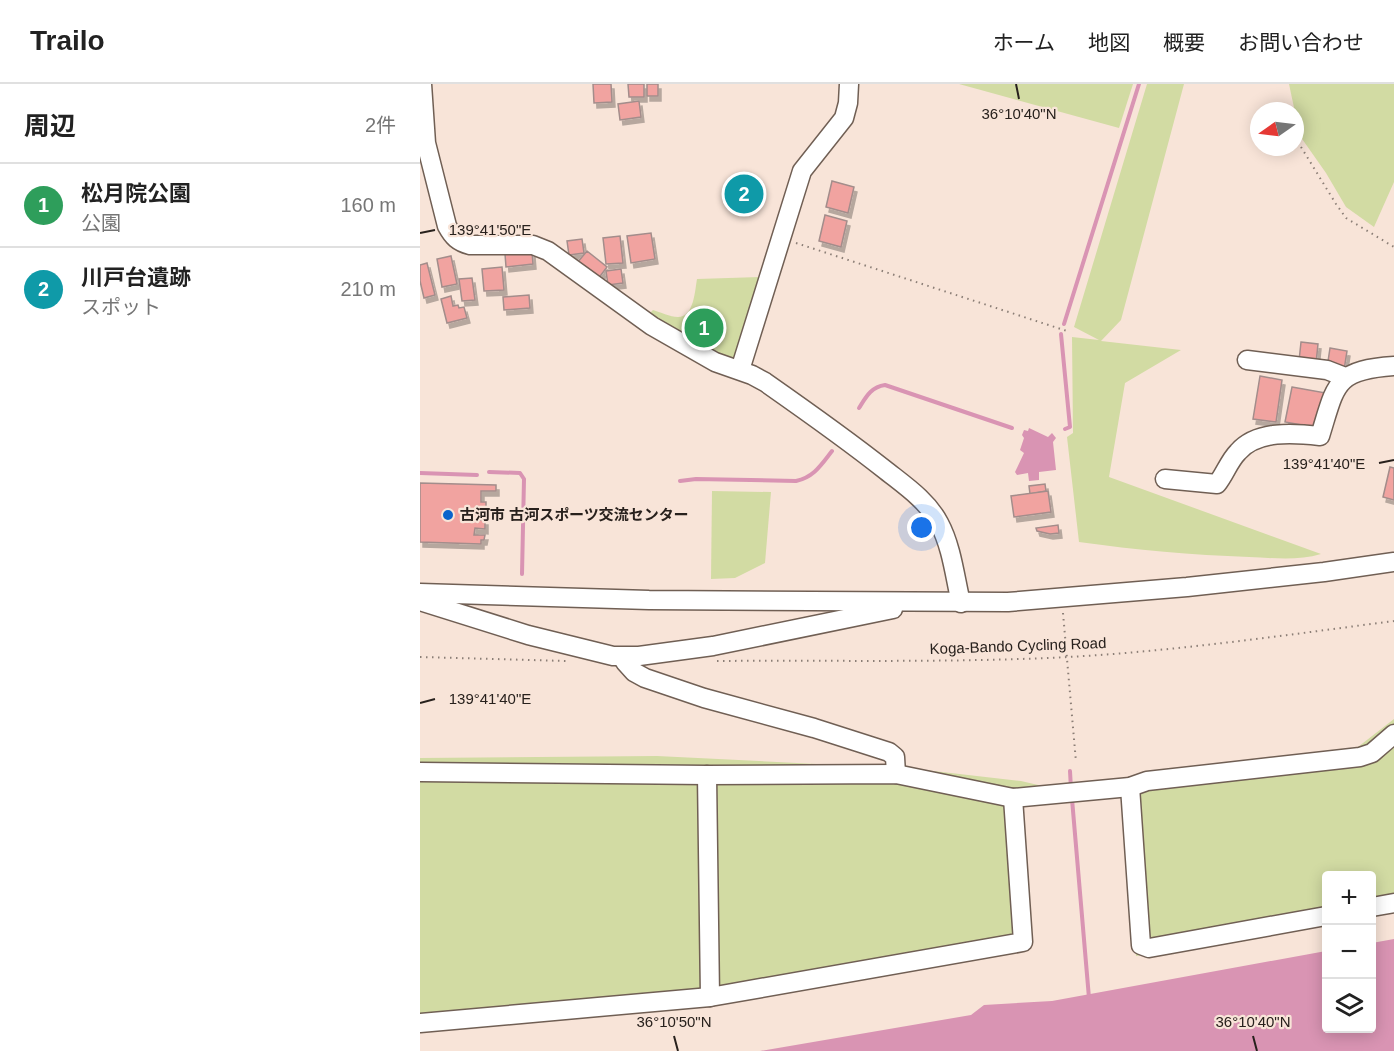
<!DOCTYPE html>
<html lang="ja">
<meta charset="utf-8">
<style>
:root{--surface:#fff;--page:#f2f2f2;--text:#222;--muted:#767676;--line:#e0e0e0;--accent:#1a73e8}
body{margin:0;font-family:Helvetica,"Noto Sans JP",sans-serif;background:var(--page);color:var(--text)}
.controls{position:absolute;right:18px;bottom:18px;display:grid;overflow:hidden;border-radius:6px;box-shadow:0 3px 15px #0003}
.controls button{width:54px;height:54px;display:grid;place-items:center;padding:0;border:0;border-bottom:2px solid var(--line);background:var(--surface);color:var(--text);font:30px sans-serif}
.compass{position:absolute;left:830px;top:18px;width:54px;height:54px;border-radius:50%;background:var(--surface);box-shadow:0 3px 15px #0003;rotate:256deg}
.you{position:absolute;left:502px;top:444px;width:21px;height:21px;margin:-15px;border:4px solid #fff;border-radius:50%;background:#1a73e8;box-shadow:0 0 0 9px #1a73e833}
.badge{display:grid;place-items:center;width:39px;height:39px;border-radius:50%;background:var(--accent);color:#fff;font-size:20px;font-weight:700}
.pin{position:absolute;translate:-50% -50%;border:3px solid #fff;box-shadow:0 2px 6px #0006}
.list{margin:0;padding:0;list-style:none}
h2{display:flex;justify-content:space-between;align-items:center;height:78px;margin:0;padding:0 24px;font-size:26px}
h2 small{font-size:20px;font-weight:400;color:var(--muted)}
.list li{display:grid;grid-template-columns:39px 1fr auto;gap:18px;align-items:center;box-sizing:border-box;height:84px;padding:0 24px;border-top:2px solid var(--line)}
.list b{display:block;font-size:22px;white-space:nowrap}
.list p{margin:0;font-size:20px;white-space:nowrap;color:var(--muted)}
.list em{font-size:20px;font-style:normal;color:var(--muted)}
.icon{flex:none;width:33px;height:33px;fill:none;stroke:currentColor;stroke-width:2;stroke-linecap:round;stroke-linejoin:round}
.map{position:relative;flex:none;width:974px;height:967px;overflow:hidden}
header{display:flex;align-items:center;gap:36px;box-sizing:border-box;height:84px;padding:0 30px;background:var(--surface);border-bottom:2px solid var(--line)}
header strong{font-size:28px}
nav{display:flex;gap:33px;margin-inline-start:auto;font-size:21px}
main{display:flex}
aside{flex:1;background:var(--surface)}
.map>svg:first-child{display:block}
.green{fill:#d2dba3}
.water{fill:#d994b3}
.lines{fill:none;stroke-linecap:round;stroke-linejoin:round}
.stream{stroke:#d994b3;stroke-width:4}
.building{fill:#f1a3a0;stroke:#a38d8b;stroke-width:1.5;filter:url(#shadow)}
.minor-casing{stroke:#705f54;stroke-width:21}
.path{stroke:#8b7e76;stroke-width:2;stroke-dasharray:1.5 4.5;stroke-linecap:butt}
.minor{stroke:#fff;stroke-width:18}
.ticks{fill:none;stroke:#28211d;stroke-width:2}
.poi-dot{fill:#0963cc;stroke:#f8e4d8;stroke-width:2}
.labels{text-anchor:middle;stroke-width:4.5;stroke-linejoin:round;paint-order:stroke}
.poi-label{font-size:15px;font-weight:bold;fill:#28211d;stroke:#f8e4d8;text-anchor:start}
.street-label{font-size:15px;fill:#28211d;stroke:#f8e4d8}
.ticks-label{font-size:15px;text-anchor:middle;fill:#28211d;stroke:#f8e4d8;stroke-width:4.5;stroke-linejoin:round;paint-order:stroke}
</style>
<header>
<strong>Trailo</strong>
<nav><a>ホーム</a><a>地図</a><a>概要</a><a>お問い合わせ</a></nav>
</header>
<main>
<aside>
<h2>周辺<small>2件</small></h2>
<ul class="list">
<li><span class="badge" style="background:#2e9e5b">1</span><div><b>松月院公園</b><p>公園</p></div><em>160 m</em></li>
<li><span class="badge" style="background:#0f9aa8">2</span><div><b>川戸台遺跡</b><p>スポット</p></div><em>210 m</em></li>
</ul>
</aside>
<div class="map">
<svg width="974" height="967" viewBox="0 0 974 967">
<defs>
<filter id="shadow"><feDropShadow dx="3" dy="5" stdDeviation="0" flood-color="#0004"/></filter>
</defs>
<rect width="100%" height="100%" fill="#f8e4d8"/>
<g class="green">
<path d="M 539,0 L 713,0 L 699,44 Z"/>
<path d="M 727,0 L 764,0 L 701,236 L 681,257 L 761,266 L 705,299 L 689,393 L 901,470 C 878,477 853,474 829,473 C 772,471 716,466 659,458 L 647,353 L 653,349 L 652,253 L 679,256 L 654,243 Z"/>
<path d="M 869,0 L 974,0 L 974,98 L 954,143 L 926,123 L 906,89 L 880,52 Z"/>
<path d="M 340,193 L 314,279 L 226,233 L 233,226 C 240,228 250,233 258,233 C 274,233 275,206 277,195 Z"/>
<path d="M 292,407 L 351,408 L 345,479 L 315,494 L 291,495 Z"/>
<path d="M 974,635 L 974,824 L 952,828 L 952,792 L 906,792 L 906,836 L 716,872 L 701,712 L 636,714 L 599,723 L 609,864 L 0,947 L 0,674 L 237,672 L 496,685 L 601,697 L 631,704 L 934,666 Z"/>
</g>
<g class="water">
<path d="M 609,344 L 628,353 L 632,349 L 636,354 L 633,358 L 636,386 L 619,388 L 619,396 L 609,397 L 608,389 L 597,391 L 595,388 L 604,369 L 600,366 L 604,354 L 602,351 L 604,346 L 608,347 Z"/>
<path d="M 974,855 L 974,967 L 340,967 L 551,931 L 564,921 L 632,917 L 906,867 L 906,944 L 952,944 L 952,859 Z"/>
</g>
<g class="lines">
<g class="stream">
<path d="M 644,240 L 719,0"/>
<path d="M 641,250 L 650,343 L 645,345"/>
<path d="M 439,324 C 446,313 451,303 465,301 L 592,344"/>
<path d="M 69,388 L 100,389 L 104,395 L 102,490"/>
<path d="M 0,389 L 57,391"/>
<path d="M 260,397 L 276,395 L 376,397 C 394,393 401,381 412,367"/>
<path d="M 650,687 L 651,705"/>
<path d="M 652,715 L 669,914"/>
</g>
</g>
<g class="building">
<path d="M 173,0 L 191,0 L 192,18 L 174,19 Z"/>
<path d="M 208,0 L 224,0 L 224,13 L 209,13 Z"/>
<rect x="227" y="0" width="11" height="12"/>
<path d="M 219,17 L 221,33 L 200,36 L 198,20 Z"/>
<path d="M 412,97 L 434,103 L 428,129 L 406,123 Z"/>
<path d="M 405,131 L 427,137 L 421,163 L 399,157 Z"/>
<path d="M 231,149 L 235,175 L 211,179 L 207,152 Z"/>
<path d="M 200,152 L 203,179 L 186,180 L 183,154 Z"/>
<path d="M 162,155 L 164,169 L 149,171 L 147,157 Z"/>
<path d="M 167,167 L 187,183 L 178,195 L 157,179 Z"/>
<path d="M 112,168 L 113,180 L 86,183 L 85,170 Z"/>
<path d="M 31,172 L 37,200 L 22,203 L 17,175 Z"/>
<path d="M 7,179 L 15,211 L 4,214 L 0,197 L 0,181 Z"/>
<path d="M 82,183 L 84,206 L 64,207 L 62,185 Z"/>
<path d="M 201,185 L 203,199 L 188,201 L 186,187 Z"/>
<path d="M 52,194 L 55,216 L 42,217 L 39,195 Z"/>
<path d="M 109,211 L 110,224 L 84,226 L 83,213 Z"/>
<path d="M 31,212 L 33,222 L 38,221 L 39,224 L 44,223 L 47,234 L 27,239 L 21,215 Z"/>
<path d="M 881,258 L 898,260 L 896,279 L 879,277 Z"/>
<path d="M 910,264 L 927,267 L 924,286 L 907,284 Z"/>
<path d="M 840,292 L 862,296 L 856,338 L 833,335 Z"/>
<path d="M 872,303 L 906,309 L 899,344 L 865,338 Z"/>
<path d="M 970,383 L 974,384 L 974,416 L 963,413 Z"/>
<path d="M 0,399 L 76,401 L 76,407 L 61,407 L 61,418 L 66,418 L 66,426 L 57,426 L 57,436 L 65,436 L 65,445 L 55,444 L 54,451 L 65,451 L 64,456 L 61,456 L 61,460 L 0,458 Z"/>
<path d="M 625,400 L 626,407 L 610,410 L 609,402 Z"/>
<path d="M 628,407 L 631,428 L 594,433 L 591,412 Z"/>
<path d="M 638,441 L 639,449 L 630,450 L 617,447 L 616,444 Z"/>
</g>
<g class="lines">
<g class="minor-casing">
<g id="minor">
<path d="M 2,0 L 6,59 L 27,142 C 33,153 38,158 50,161 L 113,161 L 128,167 L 232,242 L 295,278 L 332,291 L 345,298 C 385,326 425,354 464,385 C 484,401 507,416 519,439 C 532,463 535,494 541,519"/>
<path d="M 827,276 L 907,286 L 925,293"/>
<path d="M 320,286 L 382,87 L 424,34 L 428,19 L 429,0"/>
<path d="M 745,395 L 797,400 C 805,390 809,377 818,368 C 837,346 874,349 900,352 C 916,301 914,286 974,282"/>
<path d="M 0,509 L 229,516 L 588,518 L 767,503 L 904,488 L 974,478"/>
<path d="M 0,517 L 108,551 L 193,572 L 219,572 L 293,562 L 473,525"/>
<path d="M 208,573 L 205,578 L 214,588 L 225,594 L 284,614 L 394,644 L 469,668 L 475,673 L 476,690"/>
<path d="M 0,688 L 287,691 L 476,690 L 593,714 L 710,703 L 727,697 L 940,673 L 952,669 L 974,650"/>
<path d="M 287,691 L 290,913"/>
<path d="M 710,703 L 721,861 L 729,864 L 906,832"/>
<path d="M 952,823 L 974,819"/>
<path d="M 0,939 L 290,913 L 603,858 L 593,714"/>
</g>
</g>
<g class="path">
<path d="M 881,63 L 916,120 L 926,134 L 974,163"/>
<path d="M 376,159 L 647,247"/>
<path d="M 643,529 L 656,678"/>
<path d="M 0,573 L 147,577"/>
<path d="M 297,577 C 414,576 531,579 648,573 C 757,567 866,551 974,537"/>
</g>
<use href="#minor" class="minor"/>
</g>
<path class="ticks" d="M 596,0 L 599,15M 0,149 L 15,146M 959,379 L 974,376M 0,619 L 15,615M 254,952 L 258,967M 833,952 L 837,967"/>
<circle class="poi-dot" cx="28" cy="431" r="6"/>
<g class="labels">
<g class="poi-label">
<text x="40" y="436">古河市 古河スポーツ交流センター</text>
</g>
<g class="street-label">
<text transform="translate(598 562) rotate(-2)" y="5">Koga-Bando Cycling Road</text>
</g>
</g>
<g class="ticks-label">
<text x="599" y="35">36°10'40"N</text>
<text x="70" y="151">139°41'50"E</text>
<text x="904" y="385">139°41'40"E</text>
<text x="70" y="620">139°41'40"E</text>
<text x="254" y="943">36°10'50"N</text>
<text x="833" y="943">36°10'40"N</text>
</g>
</svg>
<div class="controls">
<button>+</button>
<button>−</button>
<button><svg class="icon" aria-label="layers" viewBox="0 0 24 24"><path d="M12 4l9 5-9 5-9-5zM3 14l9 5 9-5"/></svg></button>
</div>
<svg class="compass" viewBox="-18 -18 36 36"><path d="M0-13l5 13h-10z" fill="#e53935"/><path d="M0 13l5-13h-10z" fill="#767676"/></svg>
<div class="you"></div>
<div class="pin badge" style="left:284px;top:244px;background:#2e9e5b">1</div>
<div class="pin badge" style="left:324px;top:110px;background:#0f9aa8">2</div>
</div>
</main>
